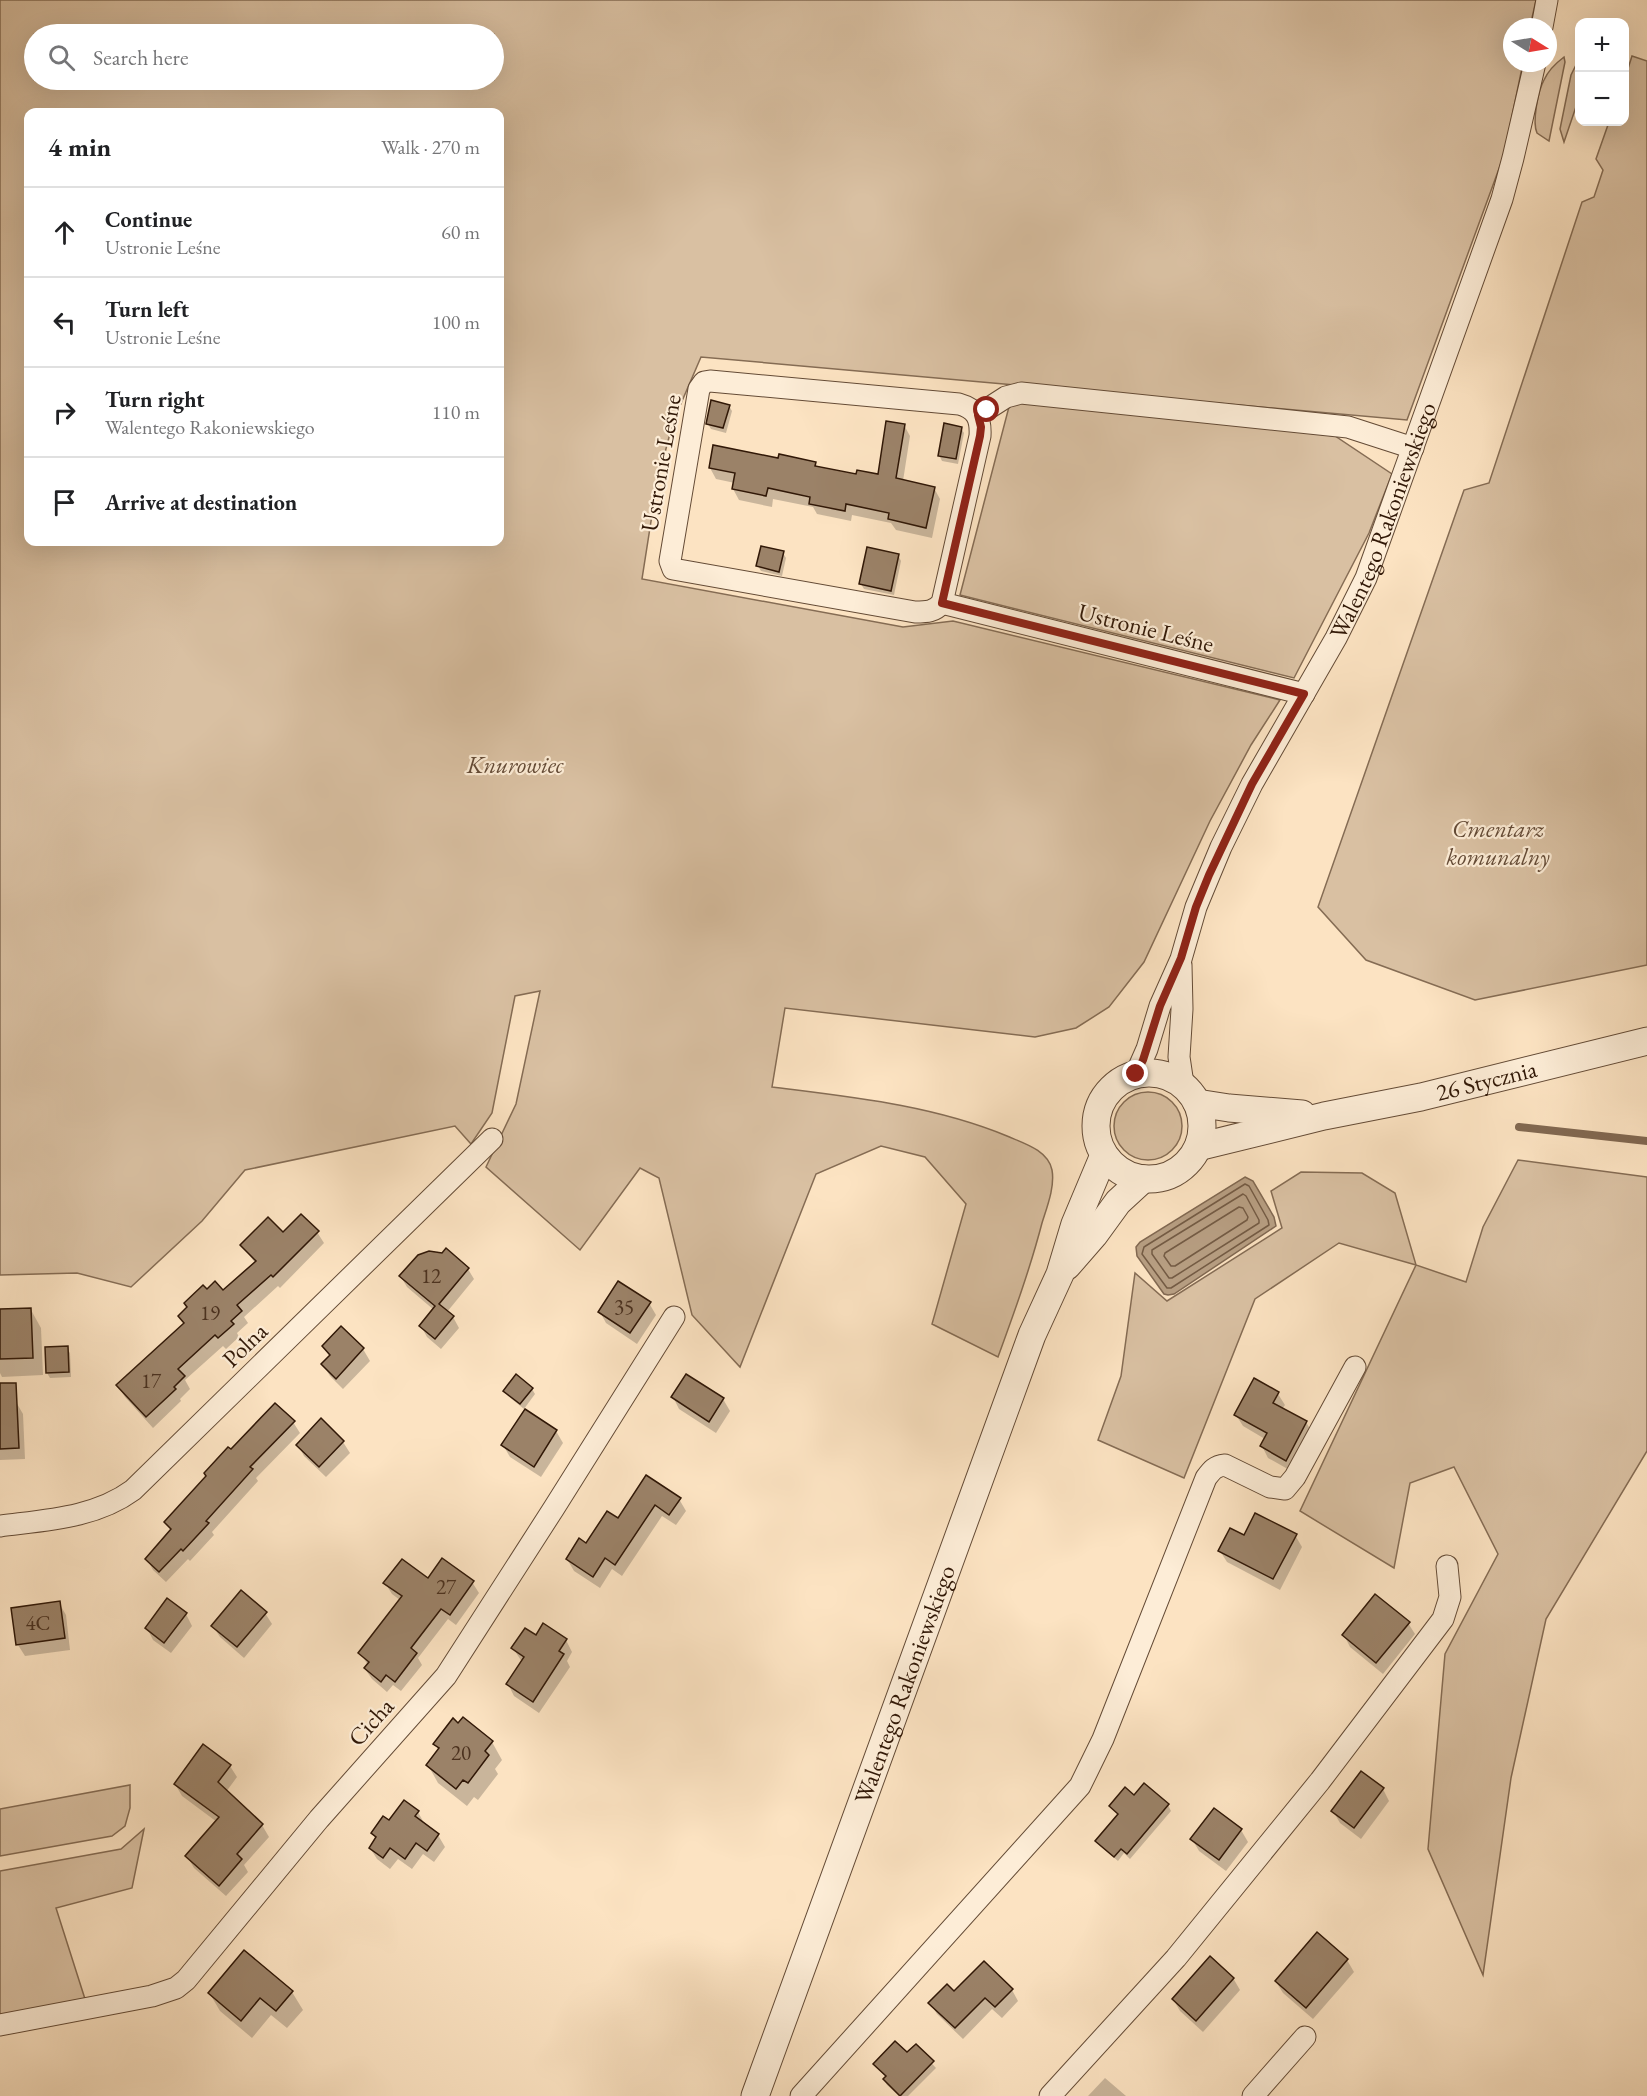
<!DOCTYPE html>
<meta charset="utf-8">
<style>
:root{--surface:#fff;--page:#f2f2f2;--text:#202124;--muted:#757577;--line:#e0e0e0}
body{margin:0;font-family:"EB Garamond",serif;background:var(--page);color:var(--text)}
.controls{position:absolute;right:18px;top:18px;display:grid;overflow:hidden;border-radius:12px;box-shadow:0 6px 24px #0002}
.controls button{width:54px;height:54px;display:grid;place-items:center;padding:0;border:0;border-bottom:2px solid var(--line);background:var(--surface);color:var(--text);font:30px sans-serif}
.compass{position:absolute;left:1503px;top:18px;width:54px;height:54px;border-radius:50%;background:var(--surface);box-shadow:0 6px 24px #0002;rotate:101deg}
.stop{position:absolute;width:18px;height:18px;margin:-14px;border:4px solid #8f2418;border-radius:50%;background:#fff}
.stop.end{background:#8f2418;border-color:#fff;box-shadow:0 2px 6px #0008}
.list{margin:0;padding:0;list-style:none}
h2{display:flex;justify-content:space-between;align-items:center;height:78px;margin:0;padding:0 24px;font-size:26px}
h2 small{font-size:20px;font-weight:400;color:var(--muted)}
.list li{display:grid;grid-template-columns:39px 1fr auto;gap:18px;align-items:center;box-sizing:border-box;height:90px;padding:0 24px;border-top:2px solid var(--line)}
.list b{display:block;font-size:22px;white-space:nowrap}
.list p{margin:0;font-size:20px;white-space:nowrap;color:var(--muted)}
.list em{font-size:20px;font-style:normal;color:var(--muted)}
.icon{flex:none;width:33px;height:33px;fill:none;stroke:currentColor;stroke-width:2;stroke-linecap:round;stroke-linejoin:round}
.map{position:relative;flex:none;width:1647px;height:2096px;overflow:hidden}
.search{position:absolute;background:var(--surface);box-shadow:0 6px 24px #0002;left:24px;top:24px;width:480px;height:66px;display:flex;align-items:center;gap:15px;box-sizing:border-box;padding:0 21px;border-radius:33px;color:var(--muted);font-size:22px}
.panel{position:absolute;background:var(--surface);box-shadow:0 6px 24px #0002;left:24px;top:108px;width:480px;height:438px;border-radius:12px}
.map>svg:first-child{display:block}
.green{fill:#d9c0a2;stroke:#856c54;stroke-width:1.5;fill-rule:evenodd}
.water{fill:#b79e82;stroke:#816851;stroke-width:1.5}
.shadow{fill:#0003}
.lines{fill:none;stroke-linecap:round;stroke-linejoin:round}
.shore{stroke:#745b44;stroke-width:1.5}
.stream{stroke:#816851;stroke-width:8}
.building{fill:#9b8268;stroke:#311807;stroke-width:1.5}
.minor-casing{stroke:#644b36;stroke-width:23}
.tertiary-casing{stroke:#644b36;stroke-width:29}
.minor{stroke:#fdedd7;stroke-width:21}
.tertiary{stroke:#fdedd7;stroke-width:27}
.route{stroke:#8f2418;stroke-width:8}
.labels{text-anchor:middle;stroke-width:4.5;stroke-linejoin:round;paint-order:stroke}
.number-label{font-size:21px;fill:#4c321f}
.street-label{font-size:24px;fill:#311807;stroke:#fdedd7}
.park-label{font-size:24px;font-style:italic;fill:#634a36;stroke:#fdedd7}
</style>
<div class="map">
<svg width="1647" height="2096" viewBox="0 0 1647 2096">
<rect width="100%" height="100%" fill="#fce3c2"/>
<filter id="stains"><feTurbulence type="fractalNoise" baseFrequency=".00333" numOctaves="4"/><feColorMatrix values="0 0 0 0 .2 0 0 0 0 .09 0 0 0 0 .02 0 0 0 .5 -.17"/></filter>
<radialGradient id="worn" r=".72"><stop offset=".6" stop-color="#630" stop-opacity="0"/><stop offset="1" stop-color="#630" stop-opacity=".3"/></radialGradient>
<g class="green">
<path d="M 0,0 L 1536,0 L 1530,27 L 1512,27 L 1512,63 L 1523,63 L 1504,155 L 1407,420 L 701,357 L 673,422 L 657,483 L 642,579 L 903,627 L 953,621 L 1280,700 L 1251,745 L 1210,821 L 1144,962 L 1109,1007 L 1076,1028 L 1035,1037 L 785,1008 L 772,1087 C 851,1097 932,1105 1007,1136 C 1023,1143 1048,1150 1052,1170 C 1055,1187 1047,1207 1042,1223 C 1030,1269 1014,1313 998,1357 L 932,1324 L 966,1204 L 925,1157 L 881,1146 L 816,1174 L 740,1367 L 692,1315 L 659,1178 L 640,1168 L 580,1250 L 486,1167 L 516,1104 L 540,991 L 515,996 L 492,1113 L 471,1144 L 455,1126 L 245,1170 L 202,1221 L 131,1287 L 77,1273 L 0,1275 ZM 34,34 L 494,34 L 494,80 L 34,80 ZM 28,112 L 500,112 L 500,542 L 28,542 Z"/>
<path d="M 1632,56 L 1647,61 L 1647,965 L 1475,1000 L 1366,960 L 1318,907 L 1464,490 L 1489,483 L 1582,202 L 1594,197 L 1603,170 L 1596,159 L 1609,122 L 1624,122 L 1625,78 Z"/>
<path d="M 1564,57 L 1565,62 L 1549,141 L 1537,133 C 1532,122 1538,91 1544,80 C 1548,71 1556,63 1564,57 Z"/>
<path d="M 1579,59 L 1579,98 L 1564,142 L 1560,129 L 1571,75 Z"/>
<path d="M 1011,399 L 1335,436 L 1392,474 L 1369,533 L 1294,678 L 960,595 Z"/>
<circle cx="1148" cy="1126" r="34"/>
<path d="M 1518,1160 L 1647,1177 L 1647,1451 L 1546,1619 L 1511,1778 L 1483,1975 L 1428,1849 L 1445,1654 L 1498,1554 L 1454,1467 L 1410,1483 L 1394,1568 L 1300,1511 L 1416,1265 L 1339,1243 L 1255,1299 L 1184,1478 L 1098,1440 L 1121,1376 L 1135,1273 L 1167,1301 L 1282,1228 L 1271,1191 L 1301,1172 L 1362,1173 L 1395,1193 L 1416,1265 L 1466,1282 L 1483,1227 Z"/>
<path d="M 130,1785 L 130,1808 L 125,1826 L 112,1836 L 0,1856 L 0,1809 Z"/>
<path d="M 144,1829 L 132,1888 L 56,1908 L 85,1999 L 0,2018 L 0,1871 L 121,1849 Z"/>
</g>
<path class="water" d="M 1245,1177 L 1253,1181 L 1274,1217 L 1276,1226 L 1174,1294 L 1168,1295 L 1164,1294 L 1137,1256 L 1136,1247 L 1140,1242 Z"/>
<g class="shadow">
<path d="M 729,406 L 732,411 L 726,433 L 711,429 L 708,424 Z"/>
<path d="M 904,425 L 910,436 L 903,481 L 934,488 L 940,499 L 932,538 L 896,530 L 891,523 L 852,515 L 851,521 L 817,514 L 813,507 L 773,499 L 772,507 L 739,500 L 733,489 L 735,483 L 716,479 L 710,468 L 779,460 L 815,463 L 818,468 L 857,476 L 879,476 Z"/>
<path d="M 961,428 L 964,433 L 958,464 L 942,461 L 939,455 Z"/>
<path d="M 783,553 L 786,558 L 782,576 L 761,571 L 758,566 Z"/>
<path d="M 898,555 L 901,561 L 894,595 L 864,589 L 861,584 Z"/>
<path d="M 317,1232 L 324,1243 L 280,1288 L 278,1286 L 244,1317 L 248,1323 L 237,1333 L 239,1337 L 226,1349 L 223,1346 L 185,1380 L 190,1389 L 180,1399 L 181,1401 L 153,1428 L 125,1397 L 118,1386 L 184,1324 L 180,1316 L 207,1291 L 223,1292 L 255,1263 L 242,1245 L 283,1234 Z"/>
<path d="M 468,1269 L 474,1279 L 447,1312 L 453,1317 L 459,1328 L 441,1349 L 427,1337 L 421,1326 L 434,1310 L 407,1287 L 401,1277 Z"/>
<path d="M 649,1303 L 656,1315 L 637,1344 L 606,1323 L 600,1312 Z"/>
<path d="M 31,1310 L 41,1328 L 43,1375 L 2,1377 L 0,1373 L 0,1311 Z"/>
<path d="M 341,1328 L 363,1349 L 370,1361 L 343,1389 L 330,1376 L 323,1365 L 330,1357 L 323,1346 Z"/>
<path d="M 67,1348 L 70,1353 L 71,1377 L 50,1378 L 47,1373 Z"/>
<path d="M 532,1389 L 535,1394 L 524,1409 L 508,1396 L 505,1391 Z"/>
<path d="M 1278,1394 L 1285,1405 L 1282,1409 L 1306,1422 L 1313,1434 L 1293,1472 L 1268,1458 L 1262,1446 L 1265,1439 L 1243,1426 L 1236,1415 Z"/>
<path d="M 673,1397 L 723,1399 L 730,1411 L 716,1433 L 679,1409 Z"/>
<path d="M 16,1402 L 23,1414 L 25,1459 L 0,1460 L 0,1403 Z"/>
<path d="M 293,1422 L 300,1433 L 256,1478 L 258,1481 L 212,1532 L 214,1535 L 190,1561 L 188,1559 L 166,1582 L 153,1570 L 147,1559 L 171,1531 L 166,1522 Z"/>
<path d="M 556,1431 L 563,1443 L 541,1477 L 510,1457 L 503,1445 Z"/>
<path d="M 343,1442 L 350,1453 L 326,1477 L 304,1456 L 298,1445 Z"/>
<path d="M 647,1477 L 679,1499 L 686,1511 L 676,1525 L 662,1516 L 622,1576 L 612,1569 L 600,1588 L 574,1571 L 567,1559 L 618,1520 Z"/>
<path d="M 1295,1535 L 1302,1547 L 1280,1590 L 1227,1562 L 1220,1551 Z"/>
<path d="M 428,1581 L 472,1582 L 479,1593 L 456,1625 L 448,1619 L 418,1658 L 422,1665 L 401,1691 L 393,1685 L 387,1692 L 372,1679 L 365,1669 L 368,1665 L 360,1653 L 400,1600 L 392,1594 L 385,1583 Z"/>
<path d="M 59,1603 L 66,1615 L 70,1650 L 25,1656 L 18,1645 Z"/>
<path d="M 265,1613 L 272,1624 L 244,1658 L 220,1637 L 213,1626 Z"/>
<path d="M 186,1614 L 192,1626 L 171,1653 L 153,1640 L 147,1628 Z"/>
<path d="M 1408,1623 L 1415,1634 L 1383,1674 L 1350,1647 L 1344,1635 Z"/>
<path d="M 536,1637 L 566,1640 L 572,1652 L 567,1661 L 570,1667 L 539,1713 L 514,1696 L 508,1684 L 522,1662 L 513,1648 Z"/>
<path d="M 492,1742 L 502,1760 L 495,1769 L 498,1774 L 478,1800 L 474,1797 L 467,1806 L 438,1783 L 428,1765 L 439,1751 L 435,1744 Z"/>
<path d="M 230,1766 L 237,1777 L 226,1792 L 262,1825 L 269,1837 L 244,1865 L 248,1872 L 226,1896 L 194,1868 L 187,1856 L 217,1822 L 182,1796 L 175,1784 Z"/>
<path d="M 1383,1789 L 1389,1801 L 1361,1839 L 1340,1823 L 1333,1811 Z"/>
<path d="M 1134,1797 L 1168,1805 L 1171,1811 L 1130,1859 L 1124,1853 L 1118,1861 L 1100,1846 L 1097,1841 L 1118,1815 L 1111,1806 Z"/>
<path d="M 418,1812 L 424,1823 L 438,1835 L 445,1847 L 434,1862 L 423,1854 L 412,1869 L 398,1859 L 390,1869 L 377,1859 L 370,1848 L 376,1839 L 372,1833 L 389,1823 Z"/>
<path d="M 1241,1830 L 1248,1842 L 1226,1871 L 1199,1851 L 1192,1839 Z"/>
<path d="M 1317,1935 L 1347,1960 L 1354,1972 L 1313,2019 L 1283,1993 L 1276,1982 Z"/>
<path d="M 244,1952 L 292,1992 L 303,2010 L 287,2028 L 271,2015 L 252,2038 L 220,2011 L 210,1994 Z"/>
<path d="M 1233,1978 L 1240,1990 L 1203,2032 L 1180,2011 L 1173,1999 Z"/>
<path d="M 1012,1990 L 1018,2001 L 1002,2018 L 992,2009 L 963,2039 L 937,2014 L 930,2003 L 954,1994 Z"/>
<path d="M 916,2046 L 936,2068 L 908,2096 L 899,2096 L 887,2085 L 884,2080 L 886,2078 L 875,2064 L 907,2055 Z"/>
<path d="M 1105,2078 L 1126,2096 L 1088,2096 Z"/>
</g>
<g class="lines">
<g class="shore">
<path d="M 1245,1184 L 1249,1186 L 1268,1220 L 1269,1225 L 1171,1288 L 1167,1288 L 1142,1254 L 1144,1247 Z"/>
<path d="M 1243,1194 L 1246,1196 L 1259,1220 L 1259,1223 L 1172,1278 L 1169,1278 L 1152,1254 L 1152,1250 Z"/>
<path d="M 1239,1207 L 1243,1208 L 1248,1217 L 1247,1220 L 1175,1266 L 1171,1266 L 1164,1256 L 1165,1253 Z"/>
</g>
<path class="stream" d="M 1519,1127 L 1647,1141"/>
</g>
<g class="building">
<path d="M 711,400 L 730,405 L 723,428 L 706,424 Z"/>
<path d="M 886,421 L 905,424 L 896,478 L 935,487 L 926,528 L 888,519 L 889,513 L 846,504 L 845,511 L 809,504 L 810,497 L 768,488 L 766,496 L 732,489 L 735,473 L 709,468 L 713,445 L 778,458 L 779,454 L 816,462 L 815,466 L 856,474 L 857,470 L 878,474 Z"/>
<path d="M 944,423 L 962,427 L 956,459 L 938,456 Z"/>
<path d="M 761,546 L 784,551 L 779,572 L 756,566 Z"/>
<path d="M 867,547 L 899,554 L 891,591 L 859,584 Z"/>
<path d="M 301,1214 L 319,1231 L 273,1277 L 271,1275 L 237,1305 L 242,1311 L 231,1321 L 234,1324 L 218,1338 L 215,1335 L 178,1369 L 185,1376 L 174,1387 L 176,1389 L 146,1417 L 116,1385 L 184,1323 L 178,1316 L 187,1307 L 184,1303 L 203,1285 L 207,1289 L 215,1281 L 223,1290 L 256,1261 L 240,1245 L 268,1217 L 283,1232 Z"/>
<path d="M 446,1248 L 469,1268 L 439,1304 L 454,1316 L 435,1339 L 419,1326 L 435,1306 L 399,1276 L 418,1255 L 429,1251 L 442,1253 Z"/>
<path d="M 618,1281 L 651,1302 L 630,1333 L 598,1312 Z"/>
<path d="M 31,1308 L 33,1358 L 0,1359 L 0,1309 Z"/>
<path d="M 341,1326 L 364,1348 L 336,1379 L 321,1364 L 330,1355 L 322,1346 Z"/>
<path d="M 68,1346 L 69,1372 L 46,1373 L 45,1347 Z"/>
<path d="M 516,1374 L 533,1388 L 520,1404 L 503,1391 Z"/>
<path d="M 686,1374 L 724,1398 L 709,1422 L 671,1397 Z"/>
<path d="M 1254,1378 L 1279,1392 L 1273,1403 L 1307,1421 L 1286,1461 L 1260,1446 L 1267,1433 L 1234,1415 Z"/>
<path d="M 0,1383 L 16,1383 L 19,1448 L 0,1449 Z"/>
<path d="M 275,1403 L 295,1421 L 250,1467 L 253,1469 L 206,1521 L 209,1523 L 183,1551 L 181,1549 L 159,1572 L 145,1559 L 171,1529 L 164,1522 L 206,1476 L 204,1473 L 228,1447 L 231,1449 Z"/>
<path d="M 525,1409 L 557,1430 L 534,1467 L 501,1445 Z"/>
<path d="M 321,1418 L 344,1441 L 319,1467 L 296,1445 Z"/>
<path d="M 646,1475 L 681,1498 L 669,1515 L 655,1505 L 615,1565 L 605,1558 L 593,1577 L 566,1559 L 579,1538 L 586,1543 L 607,1511 L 618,1518 Z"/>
<path d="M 1255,1513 L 1297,1534 L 1273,1579 L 1218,1551 L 1230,1528 L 1244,1535 Z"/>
<path d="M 442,1558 L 474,1581 L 450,1615 L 441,1609 L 411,1648 L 417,1653 L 395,1682 L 386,1675 L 381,1682 L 364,1668 L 369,1662 L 358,1653 L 402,1596 L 383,1583 L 402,1559 L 428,1578 Z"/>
<path d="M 241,1590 L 267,1612 L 237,1647 L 211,1626 Z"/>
<path d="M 1375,1594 L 1410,1622 L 1376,1663 L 1342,1635 Z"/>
<path d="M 167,1598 L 187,1613 L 164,1643 L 145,1628 Z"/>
<path d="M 60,1601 L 65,1638 L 16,1645 L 11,1608 Z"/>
<path d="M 543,1623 L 567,1639 L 559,1651 L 564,1654 L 533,1702 L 506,1684 L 524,1657 L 511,1648 L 525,1628 L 536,1635 Z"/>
<path d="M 463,1717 L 493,1741 L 485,1751 L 489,1755 L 468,1783 L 463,1780 L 456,1789 L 426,1765 L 439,1748 L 433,1744 L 453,1718 L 458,1723 Z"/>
<path d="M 203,1744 L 231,1765 L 218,1782 L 263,1824 L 237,1854 L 242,1859 L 219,1886 L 185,1856 L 219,1817 L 174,1784 Z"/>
<path d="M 1361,1771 L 1384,1788 L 1354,1828 L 1331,1811 Z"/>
<path d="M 1144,1783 L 1169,1804 L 1127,1854 L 1121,1849 L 1114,1857 L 1095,1841 L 1118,1814 L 1109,1806 L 1125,1787 L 1134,1795 Z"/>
<path d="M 404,1800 L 419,1811 L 415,1816 L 439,1834 L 427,1851 L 416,1843 L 405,1859 L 390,1848 L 383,1858 L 369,1848 L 376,1837 L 371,1833 L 383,1816 L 389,1820 Z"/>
<path d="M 1214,1808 L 1242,1829 L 1219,1860 L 1190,1839 Z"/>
<path d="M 1317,1932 L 1348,1959 L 1306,2008 L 1275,1981 Z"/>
<path d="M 244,1950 L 293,1991 L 276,2011 L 260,1998 L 241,2021 L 208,1993 Z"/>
<path d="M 1210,1956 L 1234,1978 L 1196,2021 L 1172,1999 Z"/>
<path d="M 984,1961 L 1013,1989 L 995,2007 L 985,1998 L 955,2028 L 928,2003 L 947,1984 L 954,1991 Z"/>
<path d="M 895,2041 L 907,2052 L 916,2044 L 934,2061 L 900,2096 L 883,2079 L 886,2076 L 873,2064 Z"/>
</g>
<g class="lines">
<g class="minor-casing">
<g id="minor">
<path d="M 1542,27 L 1547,0"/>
<path d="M 710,381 L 959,404 C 977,409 981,419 980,436 L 942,603 C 934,612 927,612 915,612 L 673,569 L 670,561 L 699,389 L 704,382 Z"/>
<path d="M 978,415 L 1006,397 L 1021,393 L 1348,427 L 1413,448"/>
<path d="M 942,603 L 1304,694"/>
<path d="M 1181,965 L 1182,1009 L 1179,1057 L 1183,1084"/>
<path id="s1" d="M 1136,1074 L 1147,1049 L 1160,1006 L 1181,959 L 1196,907 L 1221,847 L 1252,784 L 1336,638 L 1366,578 L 1502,199 L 1513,158 L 1535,63"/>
<path d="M 0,1526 C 46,1520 95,1518 133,1490 L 492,1139"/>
<path d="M 0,2025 L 152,1996 L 176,1988 L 186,1980 L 319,1819 L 446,1676 L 554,1508 L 674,1317"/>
<path d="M 801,2096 L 1080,1786 L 1103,1739 L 1206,1478 C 1212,1470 1215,1466 1225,1465 L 1270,1487 L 1285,1489 L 1295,1477 L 1355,1367"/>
<path d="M 1050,2096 L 1176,1958 L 1320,1781 L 1443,1619 L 1450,1597 L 1447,1566"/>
<path d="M 1253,2096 L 1305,2037"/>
</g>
</g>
<g class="tertiary-casing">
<g id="tertiary">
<circle cx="1149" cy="1126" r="53"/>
<path d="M 1197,1103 L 1229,1108 L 1302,1114"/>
<path id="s2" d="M 1198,1147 L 1324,1116 L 1421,1097 L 1647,1041"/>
<path d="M 1067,1266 L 1094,1235 L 1118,1202 L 1143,1179"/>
<path id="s3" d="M 755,2096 L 1032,1335 L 1060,1274 L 1075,1224 L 1104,1155"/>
</g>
</g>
<use href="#minor" class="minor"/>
<use href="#tertiary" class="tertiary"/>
</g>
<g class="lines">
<path class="route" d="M 987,410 L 978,415 L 981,427 L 980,436 L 942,603 L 1304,694 L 1252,784 L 1209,875 L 1196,907 L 1181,958 L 1160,1006 L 1143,1060 L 1136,1074"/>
</g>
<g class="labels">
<g class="number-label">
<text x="431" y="1283">12</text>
<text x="624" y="1314">35</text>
<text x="210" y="1320">19</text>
<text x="151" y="1388">17</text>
<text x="446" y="1594">27</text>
<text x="38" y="1630">4C</text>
<text x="461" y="1760">20</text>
</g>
<g class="street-label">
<text transform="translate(661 463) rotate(-80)" y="8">Ustronie Leśne</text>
<text dy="8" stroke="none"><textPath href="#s1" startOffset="608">Walentego Rakoniewskiego</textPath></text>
<text transform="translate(1146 628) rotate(14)" y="8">Ustronie Leśne</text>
<text dy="8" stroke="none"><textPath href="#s2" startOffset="296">26 Stycznia</textPath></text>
<text transform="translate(245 1345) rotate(-44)" y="8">Polna</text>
<text dy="8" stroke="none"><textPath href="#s3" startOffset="438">Walentego Rakoniewskiego</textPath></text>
<text transform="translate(371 1722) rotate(-48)" y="8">Cicha</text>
</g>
<g class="park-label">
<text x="515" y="773">Knurowiec</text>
<text x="1498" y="837">Cmentarz<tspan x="1498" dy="28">komunalny</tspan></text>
</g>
</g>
<rect width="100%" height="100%" filter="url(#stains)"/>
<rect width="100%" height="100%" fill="url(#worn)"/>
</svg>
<div class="controls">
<button>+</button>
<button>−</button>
</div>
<svg class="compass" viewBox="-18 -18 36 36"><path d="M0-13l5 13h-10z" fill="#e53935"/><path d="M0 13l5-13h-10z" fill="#757577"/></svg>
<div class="stop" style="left:987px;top:410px"></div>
<div class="stop end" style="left:1136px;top:1074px"></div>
<div class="search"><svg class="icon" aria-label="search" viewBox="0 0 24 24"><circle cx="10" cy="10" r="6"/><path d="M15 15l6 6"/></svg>Search here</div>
<section class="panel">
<h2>4 min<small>Walk · 270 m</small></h2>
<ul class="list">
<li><svg class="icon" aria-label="ahead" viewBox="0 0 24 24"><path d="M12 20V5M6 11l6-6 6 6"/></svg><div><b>Continue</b><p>Ustronie Leśne</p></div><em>60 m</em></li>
<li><svg class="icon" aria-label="left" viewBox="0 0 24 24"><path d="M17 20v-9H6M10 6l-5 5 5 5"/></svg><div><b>Turn left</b><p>Ustronie Leśne</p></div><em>100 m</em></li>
<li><svg class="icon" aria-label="right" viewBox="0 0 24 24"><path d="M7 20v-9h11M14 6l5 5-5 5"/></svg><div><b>Turn right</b><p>Walentego Rakoniewskiego</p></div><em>110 m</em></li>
<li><svg class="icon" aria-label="arrive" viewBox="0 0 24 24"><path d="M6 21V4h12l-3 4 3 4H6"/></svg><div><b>Arrive at destination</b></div></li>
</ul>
</section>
</div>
